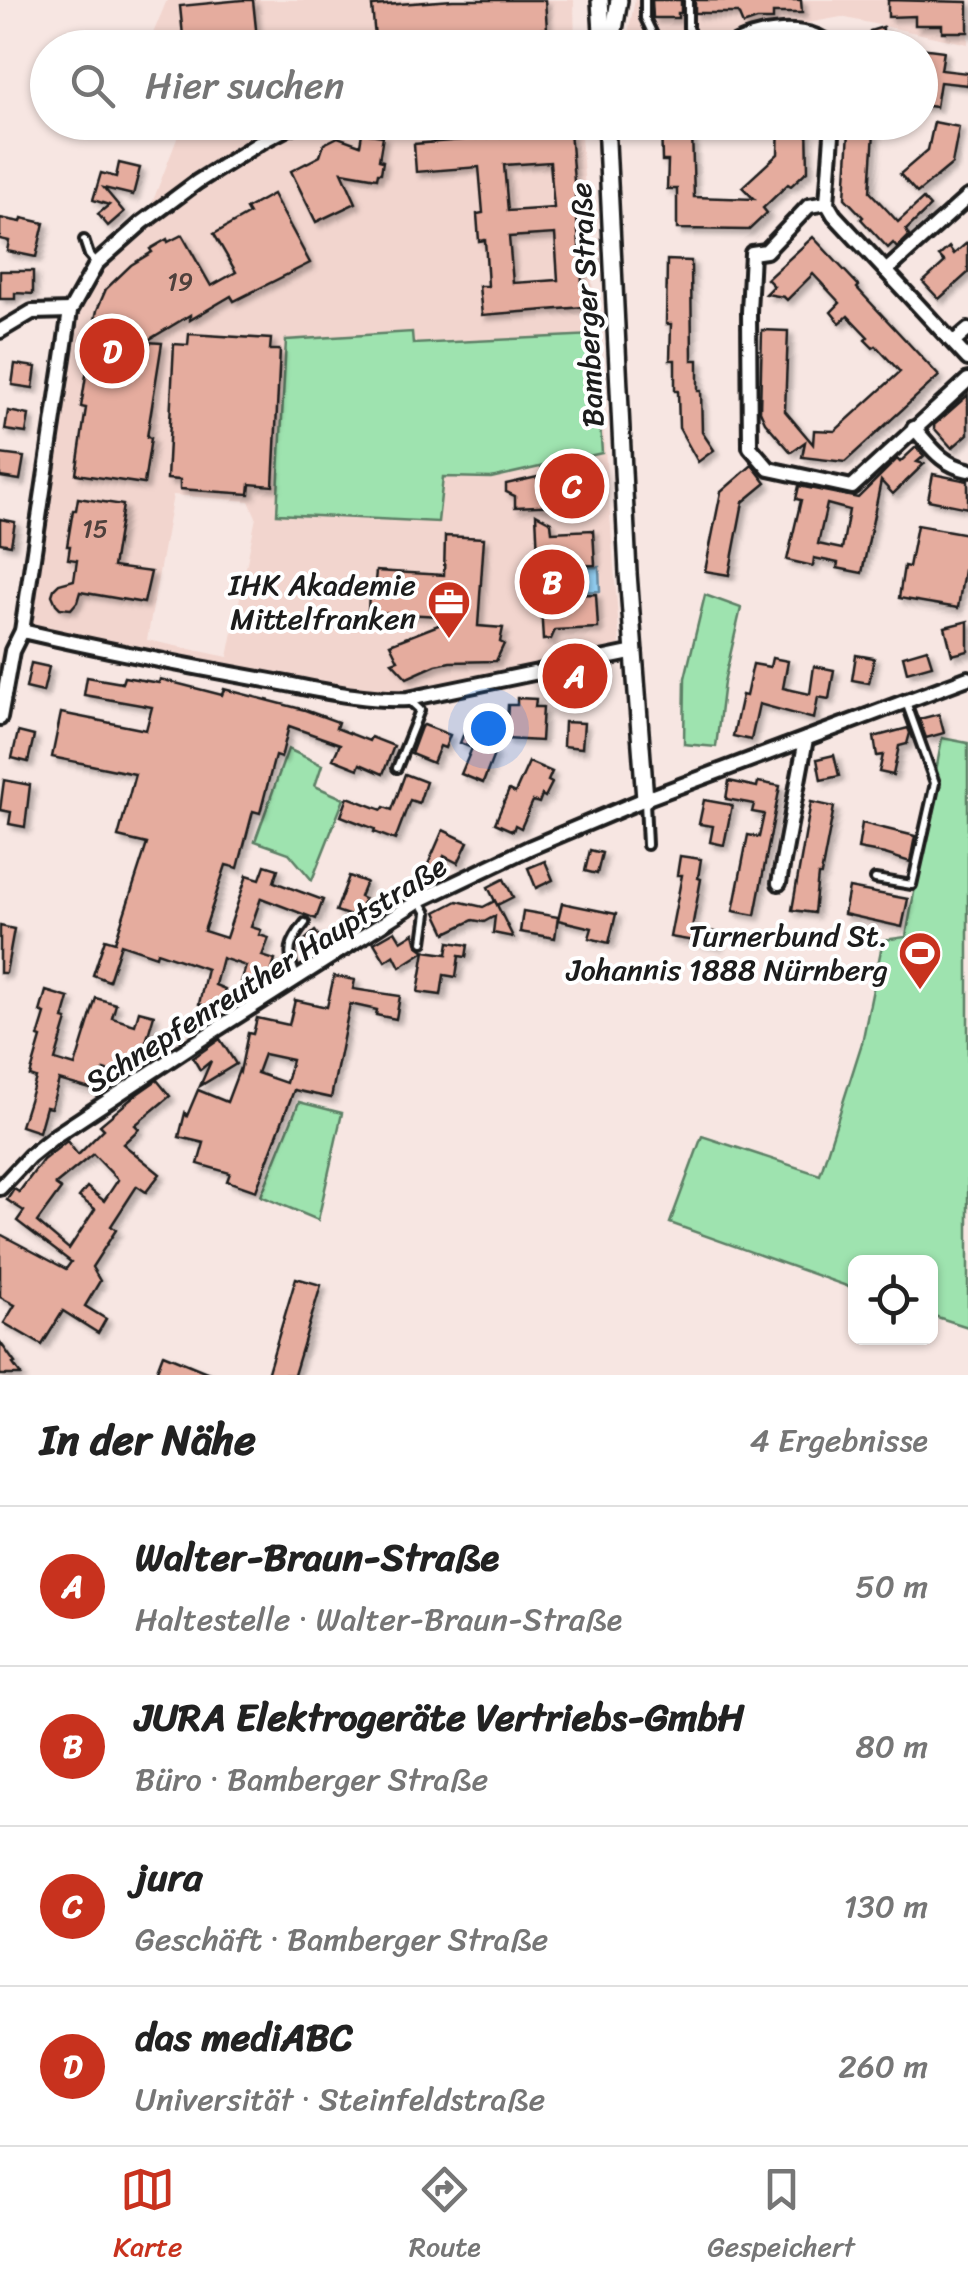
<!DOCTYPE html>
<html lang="de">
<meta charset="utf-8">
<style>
:root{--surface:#fff;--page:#f6f6f6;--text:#222;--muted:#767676;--line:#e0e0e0;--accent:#c8321e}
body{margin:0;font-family:Sriracha,sans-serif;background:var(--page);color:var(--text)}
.controls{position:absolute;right:30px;bottom:30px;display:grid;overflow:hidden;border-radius:15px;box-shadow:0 2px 8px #0004}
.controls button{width:90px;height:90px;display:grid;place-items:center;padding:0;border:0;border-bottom:2px solid var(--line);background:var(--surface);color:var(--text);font:50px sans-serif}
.you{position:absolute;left:488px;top:728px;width:35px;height:35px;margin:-25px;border:8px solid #fff;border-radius:50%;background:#1a73e8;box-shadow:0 0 0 15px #1a73e833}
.badge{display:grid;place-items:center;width:65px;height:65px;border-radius:50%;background:var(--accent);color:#fff;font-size:32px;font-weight:700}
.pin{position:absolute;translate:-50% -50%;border:5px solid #fff;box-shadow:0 2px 10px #0006}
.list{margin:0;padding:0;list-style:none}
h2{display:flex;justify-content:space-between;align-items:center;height:130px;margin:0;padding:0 40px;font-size:42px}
h2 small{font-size:32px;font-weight:400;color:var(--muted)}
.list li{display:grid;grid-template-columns:65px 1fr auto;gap:30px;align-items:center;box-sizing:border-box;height:160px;padding:0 40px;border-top:2px solid var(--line)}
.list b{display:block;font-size:38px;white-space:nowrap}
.list p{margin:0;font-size:32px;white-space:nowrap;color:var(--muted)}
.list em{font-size:32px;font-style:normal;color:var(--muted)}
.icon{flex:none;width:55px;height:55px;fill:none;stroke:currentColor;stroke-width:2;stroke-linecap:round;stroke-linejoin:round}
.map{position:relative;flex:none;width:968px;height:1375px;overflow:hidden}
.search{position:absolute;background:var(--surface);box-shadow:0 2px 8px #0004;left:30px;right:30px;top:30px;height:110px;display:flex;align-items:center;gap:25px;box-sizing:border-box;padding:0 35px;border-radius:55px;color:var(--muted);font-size:38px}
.sheet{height:770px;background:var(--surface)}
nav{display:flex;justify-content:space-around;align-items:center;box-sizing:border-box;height:140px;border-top:2px solid var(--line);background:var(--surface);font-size:28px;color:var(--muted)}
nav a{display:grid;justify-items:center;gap:5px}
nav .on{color:var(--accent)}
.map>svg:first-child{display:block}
.built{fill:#f2d5ce;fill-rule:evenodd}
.green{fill:#9ee3af;stroke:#5d8066;stroke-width:2.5}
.water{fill:#95d2f6;stroke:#65899f;stroke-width:2.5}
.building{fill:#e5ac9e;stroke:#1c1c1c;stroke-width:2.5;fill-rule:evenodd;filter:url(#shadow)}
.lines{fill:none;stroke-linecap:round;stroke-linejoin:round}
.service-casing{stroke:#1c1c1c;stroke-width:14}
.minor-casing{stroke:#1c1c1c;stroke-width:20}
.tertiary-casing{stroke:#1c1c1c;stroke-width:22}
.service{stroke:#fff;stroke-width:6}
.minor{stroke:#fff;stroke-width:12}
.tertiary{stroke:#fff;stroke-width:15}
.labels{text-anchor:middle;stroke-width:8;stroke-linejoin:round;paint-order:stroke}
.number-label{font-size:25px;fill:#4e403c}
.street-label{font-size:30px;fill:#1c1c1c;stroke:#fff}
.poi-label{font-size:30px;fill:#1c1c1c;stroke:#fff;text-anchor:end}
</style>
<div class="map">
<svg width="968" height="1375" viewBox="0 0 968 1375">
<defs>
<filter id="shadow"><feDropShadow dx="4.5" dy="4.5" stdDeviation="2.5" flood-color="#0004"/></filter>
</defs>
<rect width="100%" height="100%" fill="#f7e6e2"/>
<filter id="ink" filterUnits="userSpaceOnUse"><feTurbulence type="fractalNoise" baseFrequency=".01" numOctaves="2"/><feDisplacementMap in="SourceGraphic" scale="20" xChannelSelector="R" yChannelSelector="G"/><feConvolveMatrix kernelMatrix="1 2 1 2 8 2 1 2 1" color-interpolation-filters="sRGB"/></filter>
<g filter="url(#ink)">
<g class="built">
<path d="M 167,0 L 574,0 L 575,47 L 147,48 Z"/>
<path d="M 635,0 L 968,0 L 968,44 L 841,17 L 674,47 L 625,48 Z"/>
<path d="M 183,123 L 580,123 L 621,658 L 415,704 L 161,662 L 28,624 L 76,305 L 94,269 L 146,219 ZM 412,332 L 412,344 L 593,335 L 491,478 L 443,477 L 438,522 L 277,514 ZM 173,495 L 249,501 L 256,517 L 228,657 L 147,640 Z"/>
</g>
<g class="green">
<path d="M 412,332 L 413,344 L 594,335 L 602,453 L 491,478 L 443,477 L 438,522 L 277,514 L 286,340 Z"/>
<path d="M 705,595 L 741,608 L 724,682 L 716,747 L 684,744 L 685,678 Z"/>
<path d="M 942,738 L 968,743 L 968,1327 L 931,1315 L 930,1262 L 856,1262 L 855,1289 L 670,1223 L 702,1136 L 820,1175 L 862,1043 L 883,940 L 906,937 Z"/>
<path d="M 288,749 L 322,765 L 315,786 L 344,799 L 312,880 L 289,853 L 255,841 Z"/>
<path d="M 299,1102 L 342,1113 L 318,1220 L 261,1196 Z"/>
</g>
<path class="water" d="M 599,567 L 600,591 L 578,592 L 577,568 Z"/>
<g class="building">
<path d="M 242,0 L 253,0 L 258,48 L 214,48 L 214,43 L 184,46 L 180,6 Z"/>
<path d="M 453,0 L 545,0 L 547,29 L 542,29 L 544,48 L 376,48 L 372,6 Z"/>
<path d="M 652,0 L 681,0 L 681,13 L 678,13 L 678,18 L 653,18 Z"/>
<path d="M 695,0 L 801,0 L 802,13 L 773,13 L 773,20 L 757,20 L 743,25 L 738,13 L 695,13 Z"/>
<path d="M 888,0 L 968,2 L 968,32 L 942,32 L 942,25 L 915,25 L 915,16 L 888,17 Z"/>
<path d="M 883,27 L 882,48 L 865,48 L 870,31 Z"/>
<path d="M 920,48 L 944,51 L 941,70 L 968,73 L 968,85 L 940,82 L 936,107 L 920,105 Z"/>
<path d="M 661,122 L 688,122 L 688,132 L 692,132 L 694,197 L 754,199 L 742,187 L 778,154 L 779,122 L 807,122 L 808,170 L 791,186 L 788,184 L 763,208 L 767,213 L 749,230 L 677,229 L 677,189 L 667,189 L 668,161 L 662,161 Z"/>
<path d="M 934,122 L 959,127 L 952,164 L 917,193 L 900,174 L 928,150 Z"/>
<path d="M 854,125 L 871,126 L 870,132 L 874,132 L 870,192 L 888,211 L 898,222 L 923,199 L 930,207 L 906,230 L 909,236 L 897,248 L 893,243 L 888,248 L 861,219 L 863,217 L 845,198 L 849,131 L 854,131 Z"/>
<path d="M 570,131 L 584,307 L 482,315 L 479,286 L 488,286 L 485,240 L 479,241 L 477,214 L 483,213 L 479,167 L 416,172 L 414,144 ZM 550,162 L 554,208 L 508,211 L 504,165 ZM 555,234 L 558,280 L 513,283 L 509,237 Z"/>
<path d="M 362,133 L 383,136 L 379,160 L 383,161 L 381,173 L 378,173 L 377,178 L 342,172 L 356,203 L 316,222 L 291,171 L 320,156 L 324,144 L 338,137 L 360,145 Z"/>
<path d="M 119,163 L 140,168 L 133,195 L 104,188 L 124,212 L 108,226 L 98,214 L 109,205 L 93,200 L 101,173 L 116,177 Z"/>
<path d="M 273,194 L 310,263 L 234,301 L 231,296 L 190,320 L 190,315 L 145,342 L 162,343 L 147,437 L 151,438 L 144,484 L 76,474 L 86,408 L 81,407 L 89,356 L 82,346 L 91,340 L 97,310 L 106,289 L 131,265 L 152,252 L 150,249 L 167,239 L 168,242 L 182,235 L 211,286 L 236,272 L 214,234 L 249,214 L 246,209 Z"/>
<path d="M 0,218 L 21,222 L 22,218 L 44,223 L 36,257 L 7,251 L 9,241 L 0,239 Z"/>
<path d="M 813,237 L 859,286 L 857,288 L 939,376 L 845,462 L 802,457 L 805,442 L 791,452 L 765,422 L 760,411 L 762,330 L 788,331 L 785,411 L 813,444 L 814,430 L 835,431 L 900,372 L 876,346 L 873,348 L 865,340 L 868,337 L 848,316 L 840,323 L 831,312 L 840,303 L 813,274 L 787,300 L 784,297 L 766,294 L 774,286 L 767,279 Z"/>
<path d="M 968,242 L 968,273 L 939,299 L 923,282 L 945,262 L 939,256 L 949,247 L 954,254 Z"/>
<path d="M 667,260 L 691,261 L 692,360 L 698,360 L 698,391 L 701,391 L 702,432 L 714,450 L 698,462 L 679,428 L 678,391 L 675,391 L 675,360 L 670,360 L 671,324 L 666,324 Z"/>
<path d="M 0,271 L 33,271 L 33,294 L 15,293 L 15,299 L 0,299 Z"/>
<path d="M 189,334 L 271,339 L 270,350 L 280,350 L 273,486 L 250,484 L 249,494 L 180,489 L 180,480 L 167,479 L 174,344 L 188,345 Z"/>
<path d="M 15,364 L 36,367 L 33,388 L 12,385 Z"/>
<path d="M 968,395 L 968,434 L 952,448 L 934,428 L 934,425 Z"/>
<path d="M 8,411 L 29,415 L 26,433 L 5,430 Z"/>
<path d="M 916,447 L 924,456 L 917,462 L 924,464 L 893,494 L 881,481 L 862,573 L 837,568 L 838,563 L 814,558 L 813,566 L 787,560 L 801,500 L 796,499 L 799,486 L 858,498 L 897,459 L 900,462 ZM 827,504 L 849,510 L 842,549 L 818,544 Z"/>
<path d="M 0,454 L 24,457 L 20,480 L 0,477 Z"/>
<path d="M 752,465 L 766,483 L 743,502 L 729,575 L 705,571 L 721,492 Z"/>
<path d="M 582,467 L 583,504 L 515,507 L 515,496 L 506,492 L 506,484 Z"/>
<path d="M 933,474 L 968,481 L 968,508 L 928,500 Z"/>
<path d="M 78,498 L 123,505 L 113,567 L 151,572 L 144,603 L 80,592 L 77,602 L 71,609 L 60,608 L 56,604 L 52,595 L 54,589 L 59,584 L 74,580 L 77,560 L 68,559 L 70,546 L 67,546 L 73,510 L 76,510 Z"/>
<path d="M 536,514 L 551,522 L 552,532 L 593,530 L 595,565 L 567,566 L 572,580 L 565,595 L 596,594 L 598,628 L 555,630 L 551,639 L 543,640 L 540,587 L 534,582 L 539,577 Z"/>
<path d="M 0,519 L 15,522 L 11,545 L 0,543 Z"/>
<path d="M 917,525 L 968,534 L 968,559 L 966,558 L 958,608 L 899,598 L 904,566 L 909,567 Z"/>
<path d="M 445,536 L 484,538 L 478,626 L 503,628 L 500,642 L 504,644 L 496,661 L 450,662 L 436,665 L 407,678 L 392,662 L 398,660 L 390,644 L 459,617 L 368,612 L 369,592 L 374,592 L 376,571 L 444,575 Z"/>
<path d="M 968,621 L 968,651 L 952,655 L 945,627 Z"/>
<path d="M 927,649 L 932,665 L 907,672 L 903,656 Z"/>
<path d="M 856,655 L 874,658 L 869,683 L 852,680 Z"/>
<path d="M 772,658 L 788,661 L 783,688 L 810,694 L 814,666 L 834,670 L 829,699 L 818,697 L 814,719 L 759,704 L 751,740 L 733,736 L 742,695 L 746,696 L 753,664 L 770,667 Z"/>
<path d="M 31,663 L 49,667 L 43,692 L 26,688 Z"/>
<path d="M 87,677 L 122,683 L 124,677 L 159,683 L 160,679 L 222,695 L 224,689 L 305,710 L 338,722 L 336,728 L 369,741 L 371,737 L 394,746 L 383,774 L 360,764 L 358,769 L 333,759 L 340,744 L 289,726 L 281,758 L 275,756 L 260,813 L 253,811 L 238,868 L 226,865 L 204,931 L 226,938 L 247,875 L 260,879 L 265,865 L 278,869 L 274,882 L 323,900 L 316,919 L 261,898 L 251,927 L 261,930 L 259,935 L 269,938 L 262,956 L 275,960 L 270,977 L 257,973 L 252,990 L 240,986 L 246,966 L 222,958 L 215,985 L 225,989 L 218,1010 L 199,1004 L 207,969 L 157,952 L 156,956 L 121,944 L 109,981 L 93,975 L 105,939 L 115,942 L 147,844 L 118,837 L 135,774 L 52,757 L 61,713 L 146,730 L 152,707 L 84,695 Z"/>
<path d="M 517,698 L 536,699 L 535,707 L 543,707 L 541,741 L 506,739 L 508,705 L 517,705 Z"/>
<path d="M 939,714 L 944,733 L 926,738 L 919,719 Z"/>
<path d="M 564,722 L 584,723 L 582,748 L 563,746 Z"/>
<path d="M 424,725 L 450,735 L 445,748 L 440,746 L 433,763 L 411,754 L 421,727 Z"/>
<path d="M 908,728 L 910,733 L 907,744 L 899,746 L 893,775 L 879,772 L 883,755 L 877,756 L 874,737 Z"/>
<path d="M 18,732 L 34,736 L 28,762 L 12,758 Z"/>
<path d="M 464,733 L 476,738 L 472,746 L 474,743 L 495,752 L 483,783 L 461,774 L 472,748 L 460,743 Z"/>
<path d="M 834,755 L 839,776 L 821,780 L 817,759 Z"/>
<path d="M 529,762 L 552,772 L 548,781 L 552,783 L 545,797 L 542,795 L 539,803 L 533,801 L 521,828 L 515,825 L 513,831 L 495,823 L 509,790 L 515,793 Z"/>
<path d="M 405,774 L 426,782 L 419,803 L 410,800 L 395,840 L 374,832 L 375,829 L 341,816 L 348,797 L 382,810 L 384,807 L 392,810 Z"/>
<path d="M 4,780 L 30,785 L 25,827 L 9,824 L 11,812 L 0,810 Z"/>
<path d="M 729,781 L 757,787 L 758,782 L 780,786 L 755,915 L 733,911 L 748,835 L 759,837 L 764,814 L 752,812 L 754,804 L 726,799 Z"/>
<path d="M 704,800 L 732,805 L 724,845 L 710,842 L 713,826 L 699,824 Z"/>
<path d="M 811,802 L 834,807 L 821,875 L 818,875 L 814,913 L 792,910 Z"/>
<path d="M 862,823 L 915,836 L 910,862 L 885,854 L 858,849 Z"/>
<path d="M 443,830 L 468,842 L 458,863 L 444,856 L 437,873 L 426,869 Z"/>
<path d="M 590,850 L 602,853 L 597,874 L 585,871 Z"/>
<path d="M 680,856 L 701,859 L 698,878 L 701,879 L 692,928 L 720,933 L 718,945 L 670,937 L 682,875 L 677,875 Z"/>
<path d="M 545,861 L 553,880 L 536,888 L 528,868 Z"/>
<path d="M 349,876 L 366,882 L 360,897 L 364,899 L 357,918 L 336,911 Z"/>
<path d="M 504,879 L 513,897 L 497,905 L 488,887 Z"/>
<path d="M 849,888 L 908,899 L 902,927 L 844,914 Z"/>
<path d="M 457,901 L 483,907 L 495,901 L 513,937 L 493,933 L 495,916 L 484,922 L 473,920 L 446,933 L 436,912 Z"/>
<path d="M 562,903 L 616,914 L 609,943 L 589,938 L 592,928 L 558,920 Z"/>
<path d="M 523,911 L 558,917 L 555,938 L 520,932 Z"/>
<path d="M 0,926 L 14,929 L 6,973 L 0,973 Z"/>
<path d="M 315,931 L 323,942 L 304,956 L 298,947 L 299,945 Z"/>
<path d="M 395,931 L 401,941 L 414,933 L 417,945 L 425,951 L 447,954 L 449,942 L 468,945 L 466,957 L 459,956 L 456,977 L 444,975 L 441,995 L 418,992 L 425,951 L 400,967 L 394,955 L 385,961 L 374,943 Z"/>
<path d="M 334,976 L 355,980 L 353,989 L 400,996 L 396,1019 L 376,1015 L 377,1010 L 350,1004 L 331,1098 L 294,1090 L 256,1191 L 227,1181 L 230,1173 L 198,1164 L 204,1143 L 179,1137 L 185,1113 L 187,1116 L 198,1090 L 227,1102 L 239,1070 L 240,1072 L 248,1033 L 253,1034 L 257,1018 L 289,1025 L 295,1000 L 327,1007 ZM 264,1054 L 292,1060 L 286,1083 L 257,1073 Z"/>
<path d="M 46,991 L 69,998 L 63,1019 L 67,1020 L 55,1060 L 75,1066 L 96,998 L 116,1004 L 112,1018 L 135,1025 L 139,1011 L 154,1015 L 140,1062 L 127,1058 L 122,1076 L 104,1070 L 97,1091 L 59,1080 L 51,1108 L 46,1107 L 39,1132 L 21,1126 L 36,1078 L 30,1076 L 41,1038 L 38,1037 L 45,1014 L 40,1012 Z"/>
<path d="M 220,1039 L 236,1064 L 200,1086 L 211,1061 L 200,1070 L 193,1058 Z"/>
<path d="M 157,1080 L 170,1096 L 135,1125 L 139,1129 L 123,1144 L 160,1174 L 146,1192 L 137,1186 L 111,1226 L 116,1230 L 92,1267 L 100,1281 L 85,1306 L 106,1319 L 98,1333 L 63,1311 L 42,1345 L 4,1323 L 15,1305 L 0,1297 L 0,1234 L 66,1269 L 71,1262 L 17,1221 L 24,1211 L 7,1200 L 14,1189 L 19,1192 L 43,1160 L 67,1141 L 78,1155 L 104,1129 L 100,1125 L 137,1094 ZM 93,1154 L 118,1180 L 104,1201 L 87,1187 L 79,1197 L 95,1209 L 69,1249 L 37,1222 L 61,1189 L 55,1185 Z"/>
<path d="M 296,1278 L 321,1285 L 294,1375 L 267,1375 Z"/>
<path d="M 0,1342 L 15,1363 L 13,1364 L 21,1375 L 0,1375 Z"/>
<path d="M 163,1354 L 214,1375 L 155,1375 Z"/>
</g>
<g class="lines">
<g class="service-casing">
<g id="service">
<path d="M 645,0 L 645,18 L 656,41 L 692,41"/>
<path d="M 688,0 L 688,28 L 697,48"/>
<path d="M 84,240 L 89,255 L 96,263"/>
<path d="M 397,768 L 420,710 L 409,700"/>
<path d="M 645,801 L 647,845"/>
<path d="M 875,879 L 912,885 L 935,783 L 906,702"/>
<path d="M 420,901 L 427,913 L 423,942"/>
<path d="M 296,976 C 286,952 289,943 305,923"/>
</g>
</g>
<g class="minor-casing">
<g id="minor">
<path d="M 728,48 C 753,31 811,22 832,48"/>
<path d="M 833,122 L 827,203 L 834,215 L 968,359"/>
<path d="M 827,203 L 809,206 L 766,251 L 752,253 L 749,312 L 750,447 L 769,469 L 852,487 L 968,380"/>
<path d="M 886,271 L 968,197"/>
<path d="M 0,331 L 32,312 L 70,311"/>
<path d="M 954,342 L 968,330"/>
<path d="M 914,428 C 932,448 941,464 968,470"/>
<path d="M 22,631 C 104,650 187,666 271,681 C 316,689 361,701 408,699 L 635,652"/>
<path d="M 0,718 L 12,651 L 22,631 L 70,311 L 97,263 L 142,223 L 197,182 L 261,142 L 299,122"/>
<path d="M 779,883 L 806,739"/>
<path d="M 0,1188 L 30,1156 L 55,1136 L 212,1032 L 420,900 L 529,848 L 645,799 L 968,678"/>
</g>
</g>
<g class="tertiary-casing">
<g id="tertiary">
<path d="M 600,0 L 603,48"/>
<path d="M 611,48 L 619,0"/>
<path d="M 606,122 L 628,573 L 645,799"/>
</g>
</g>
<use href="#service" class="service"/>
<use href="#minor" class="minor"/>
<use href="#tertiary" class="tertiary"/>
</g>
</g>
<defs>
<g id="office-pin" transform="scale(2.25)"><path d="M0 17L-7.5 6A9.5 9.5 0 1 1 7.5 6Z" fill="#c8321e" stroke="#fff"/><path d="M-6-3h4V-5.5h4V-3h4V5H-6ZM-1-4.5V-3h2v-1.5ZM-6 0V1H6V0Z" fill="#fff"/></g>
<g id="stadium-pin" transform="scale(2.25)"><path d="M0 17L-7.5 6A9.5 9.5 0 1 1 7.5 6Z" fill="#c8321e" stroke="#fff"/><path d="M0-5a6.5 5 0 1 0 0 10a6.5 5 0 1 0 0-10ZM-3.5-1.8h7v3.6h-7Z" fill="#fff"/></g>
</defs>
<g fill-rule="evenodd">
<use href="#office-pin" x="449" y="602"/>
<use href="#stadium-pin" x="920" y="953"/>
</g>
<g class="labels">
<g class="number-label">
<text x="180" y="290">19</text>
<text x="95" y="537">15</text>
</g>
<g class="street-label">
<text transform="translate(587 305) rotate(-93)" y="10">Bamberger Straße</text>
<text transform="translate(266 974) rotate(-32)" y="10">Schnepfenreuther Hauptstraße</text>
</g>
<g class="poi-label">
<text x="416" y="595">IHK Akademie<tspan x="416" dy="34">Mittelfranken</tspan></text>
<text x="888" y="946">Turnerbund St.<tspan x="888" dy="34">Johannis 1888 Nürnberg</tspan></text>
</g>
</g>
</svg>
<div class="controls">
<button><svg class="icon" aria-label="locate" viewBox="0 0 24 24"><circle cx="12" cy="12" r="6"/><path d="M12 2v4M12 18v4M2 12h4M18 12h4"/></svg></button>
</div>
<div class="you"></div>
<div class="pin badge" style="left:575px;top:676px">A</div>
<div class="pin badge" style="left:552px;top:582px">B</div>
<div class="pin badge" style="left:572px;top:486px">C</div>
<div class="pin badge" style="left:112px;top:351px">D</div>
<div class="search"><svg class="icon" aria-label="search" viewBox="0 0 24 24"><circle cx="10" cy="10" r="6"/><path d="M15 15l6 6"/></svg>Hier suchen</div>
</div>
<section class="sheet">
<h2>In der Nähe<small>4 Ergebnisse</small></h2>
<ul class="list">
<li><span class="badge">A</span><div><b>Walter-Braun-Straße</b><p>Haltestelle · Walter-Braun-Straße</p></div><em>50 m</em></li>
<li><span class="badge">B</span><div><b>JURA Elektrogeräte Vertriebs-GmbH</b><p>Büro · Bamberger Straße</p></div><em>80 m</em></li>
<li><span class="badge">C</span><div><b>jura</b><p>Geschäft · Bamberger Straße</p></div><em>130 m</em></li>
<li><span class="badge">D</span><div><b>das mediABC</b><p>Universität · Steinfeldstraße</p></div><em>260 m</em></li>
</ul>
</section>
<nav>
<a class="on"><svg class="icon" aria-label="map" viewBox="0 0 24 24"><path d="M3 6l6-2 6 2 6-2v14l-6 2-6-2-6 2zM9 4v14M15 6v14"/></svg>Karte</a>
<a><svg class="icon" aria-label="directions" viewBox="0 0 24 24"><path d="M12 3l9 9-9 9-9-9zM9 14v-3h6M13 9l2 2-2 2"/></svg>Route</a>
<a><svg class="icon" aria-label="saved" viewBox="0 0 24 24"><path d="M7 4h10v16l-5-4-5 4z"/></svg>Gespeichert</a>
</nav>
